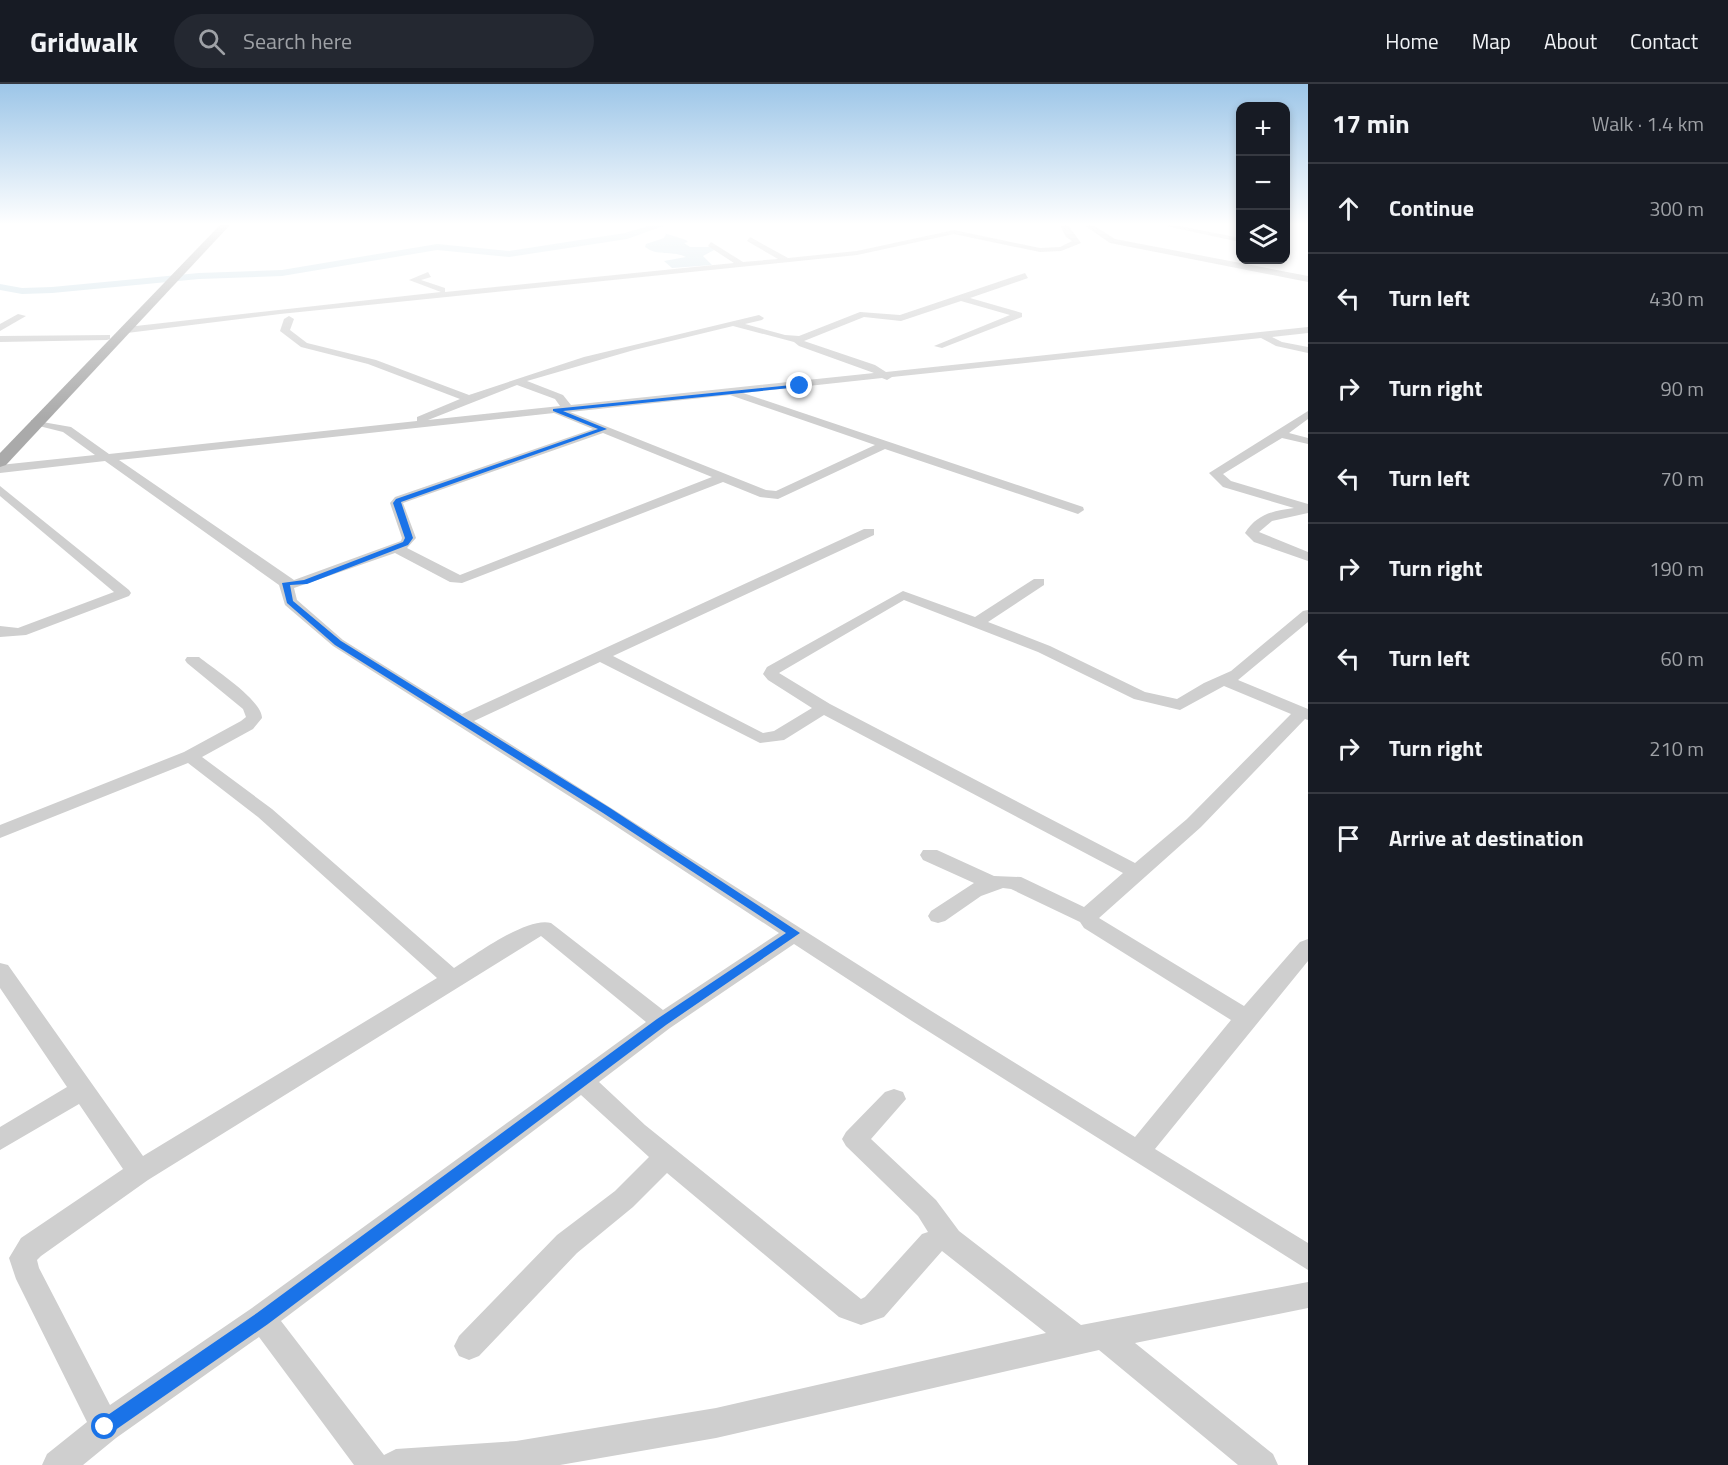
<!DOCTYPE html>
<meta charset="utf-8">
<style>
:root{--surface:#171b24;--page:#242831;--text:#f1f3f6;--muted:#9ea1a6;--line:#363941}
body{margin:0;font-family:"Titillium Web",sans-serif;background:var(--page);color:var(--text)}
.controls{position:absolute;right:18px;top:18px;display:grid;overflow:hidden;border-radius:12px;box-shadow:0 3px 9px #0003}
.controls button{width:54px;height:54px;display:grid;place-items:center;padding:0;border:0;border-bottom:2px solid var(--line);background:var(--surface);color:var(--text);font:30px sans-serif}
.stop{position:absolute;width:18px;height:18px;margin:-14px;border:4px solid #1a73e8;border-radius:50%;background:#fff}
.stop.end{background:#1a73e8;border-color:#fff;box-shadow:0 2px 6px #0008}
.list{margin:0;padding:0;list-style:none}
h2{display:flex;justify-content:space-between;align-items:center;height:78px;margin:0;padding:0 24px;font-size:26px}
h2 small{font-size:20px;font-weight:400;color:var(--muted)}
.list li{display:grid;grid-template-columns:39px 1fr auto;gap:18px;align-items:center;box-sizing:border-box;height:90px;padding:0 24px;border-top:2px solid var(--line)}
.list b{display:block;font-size:22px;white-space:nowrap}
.list em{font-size:20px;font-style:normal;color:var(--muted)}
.icon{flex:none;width:33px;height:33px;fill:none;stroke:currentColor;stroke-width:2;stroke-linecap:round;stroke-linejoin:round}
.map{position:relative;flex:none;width:1308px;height:1381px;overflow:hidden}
header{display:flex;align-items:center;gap:36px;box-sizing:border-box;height:84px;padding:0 30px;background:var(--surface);border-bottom:2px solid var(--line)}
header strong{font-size:28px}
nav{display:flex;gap:33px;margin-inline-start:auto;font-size:21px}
.search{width:420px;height:54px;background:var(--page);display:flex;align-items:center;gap:15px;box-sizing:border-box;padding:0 21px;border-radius:33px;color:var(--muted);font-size:22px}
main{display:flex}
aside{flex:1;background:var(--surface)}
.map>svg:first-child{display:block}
.water{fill:#cee0e8}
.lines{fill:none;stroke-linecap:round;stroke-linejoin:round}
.river{fill:#cee0e8;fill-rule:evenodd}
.minor{fill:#cfcfcf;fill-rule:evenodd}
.major{fill:#aaa;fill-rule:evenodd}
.route{fill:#1a73e8}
</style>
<header>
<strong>Gridwalk</strong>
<div class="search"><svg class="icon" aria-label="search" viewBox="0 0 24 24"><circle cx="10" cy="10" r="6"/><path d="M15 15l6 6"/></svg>Search here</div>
<nav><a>Home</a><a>Map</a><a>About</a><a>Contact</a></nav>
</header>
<main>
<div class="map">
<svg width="1308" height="1381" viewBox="0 0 1308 1381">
<rect width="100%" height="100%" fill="#fff"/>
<path class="water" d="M 664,149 L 686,156 L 688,158 L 684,159 L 690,163 L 713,163 L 714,166 L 703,172 L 712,181 L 672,184 L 664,177 L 686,173 C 672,166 659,173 645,163 L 646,160 L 664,154 L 666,150 Z"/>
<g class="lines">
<path class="river" d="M 651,141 L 666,141 L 627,155 L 509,173 L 437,166 L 282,192 L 199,195 L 52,209 L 22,210 L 0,206 L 0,200 L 22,204 L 52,203 L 199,189 L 282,186 L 437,160 L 509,167 L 625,149 Z"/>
<g class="minor">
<path d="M 1060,141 L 1068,141 L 1081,159 L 1061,167 L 1040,168 L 954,150 L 857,171 L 280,230 L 127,249 L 122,246 L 127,243 L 441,208 L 409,196 L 428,188 L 431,193 L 421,196 L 445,204 L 445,208 L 734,179 L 708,162 L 711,158 L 743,178 L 778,175 L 747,157 L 750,153 L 788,174 L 857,167 L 954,146 L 1040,164 L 1060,163 L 1072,157 L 1066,153 Z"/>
<path d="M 1084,141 L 1093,141 L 1115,155 L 1308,192 L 1308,198 L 1110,159 Z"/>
<path d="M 1161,141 L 1175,141 L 1240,154 L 1240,158 Z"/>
<path d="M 1025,189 L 1028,194 L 970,214 L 1022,229 L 1022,233 L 942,264 L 934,262 L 1010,231 L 961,217 L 901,237 L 864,233 L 804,257 L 875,281 L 886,288 L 1308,243 L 1308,249 L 1272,253 L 1282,258 L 1308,263 L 1308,269 L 1276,262 L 1261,254 L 892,293 L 887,296 L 882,294 L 743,309 L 1083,423 L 1084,426 L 1078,430 L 885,365 L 778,415 L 760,413 L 723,398 L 462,499 L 450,498 L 395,469 L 294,504 L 297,516 L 343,556 L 462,630 L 864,445 L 874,445 L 874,451 L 613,572 L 763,649 L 774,647 L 812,624 L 768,596 L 763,590 L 767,583 L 903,507 L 975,533 L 1034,495 L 1044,495 L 1044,501 L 988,538 L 1050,562 L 1145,608 L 1177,615 L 1204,599 L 1231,587 L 1303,527 L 1308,526 L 1308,538 L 1238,596 L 1308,625 L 1308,636 L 1305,635 L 1201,743 L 1099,834 L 1244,922 L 1300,858 L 1308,855 L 1308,877 L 1155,1065 L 1308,1159 L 1308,1186 L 912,937 L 794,860 L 670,944 L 599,998 L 645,1041 L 861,1215 L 865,1213 L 922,1150 L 928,1148 L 918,1132 L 846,1062 L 842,1055 L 846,1048 L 885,1008 L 894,1005 L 903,1008 L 906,1015 L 871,1055 L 936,1116 L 959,1147 L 1081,1241 L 1308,1198 L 1308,1224 L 1135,1259 L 1273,1370 L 1278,1381 L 1238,1381 L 1099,1266 L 716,1354 L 560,1381 L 354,1381 L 259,1253 L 116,1354 L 83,1381 L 42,1381 L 47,1370 L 87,1338 L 16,1195 L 9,1174 L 21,1154 L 123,1085 L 79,1020 L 0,1066 L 0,1043 L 67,1003 L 0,904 L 0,879 L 8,881 L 143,1072 L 437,894 L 258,733 L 188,679 L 0,754 L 0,741 L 184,668 L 241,637 L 246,633 L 243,625 L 187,579 L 185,576 L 187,573 L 199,573 C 214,585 262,616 262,634 L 253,645 L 202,673 L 272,725 L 454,884 C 475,871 528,832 551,839 L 663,926 L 779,849 L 599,731 L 333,562 L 285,521 L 279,501 L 105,377 L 0,389 L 0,381 L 95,371 L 63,348 L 31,340 L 31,336 L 71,343 L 109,370 L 417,337 L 417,333 L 460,315 L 368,280 L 301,263 L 280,247 L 284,235 L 289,232 L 294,235 L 290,246 L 307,259 L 376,276 L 469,311 L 584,273 L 759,231 L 764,234 L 762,236 L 745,240 L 785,251 L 799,252 L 860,228 L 900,231 ZM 733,242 L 794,258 L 799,262 L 874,289 L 571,321 L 563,311 L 527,297 L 634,266 ZM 517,301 L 555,315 L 560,322 L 428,336 ZM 730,311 L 875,361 L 776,407 L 766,406 L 570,328 ZM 554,329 L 593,345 L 395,413 L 390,419 L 402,454 L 401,457 L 294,496 L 119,376 ZM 603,349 L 712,393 L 460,491 L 407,464 L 416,454 L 403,419 ZM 904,516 L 1038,568 L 1134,615 L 1180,626 L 1224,602 L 1291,630 L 1187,735 L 1135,779 L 830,620 L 779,589 ZM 600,578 L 760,659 L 784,656 L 824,631 L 1123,789 L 1084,823 L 1021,793 L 994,792 L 937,766 L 923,766 L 920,771 L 923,776 L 974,799 L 931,827 L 928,832 L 931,837 L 938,839 L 945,837 L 981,812 L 1003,804 L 1011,805 L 1080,838 L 1084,844 L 1231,936 L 1135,1053 L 928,925 L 474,637 ZM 541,852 L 646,938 L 252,1224 L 110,1321 L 39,1184 L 37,1176 L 41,1172 L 148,1096 ZM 581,1011 L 649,1073 L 615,1107 L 557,1151 L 459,1252 L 454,1262 L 459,1272 L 469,1276 L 479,1272 L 577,1169 L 633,1123 L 667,1089 L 839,1233 L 861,1241 L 884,1233 L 942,1167 L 1046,1249 L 716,1324 L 516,1357 L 396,1365 L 384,1371 L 281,1237 Z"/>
<path d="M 18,230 L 26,232 L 0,247 L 0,240 Z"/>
<path d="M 110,251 L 110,255 L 107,256 L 0,258 L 0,252 Z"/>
<path d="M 1308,327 L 1308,335 L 1289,349 L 1308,354 L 1308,360 L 1282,354 L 1223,390 L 1231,397 L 1308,420 L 1308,429 L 1272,437 L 1259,448 L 1308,468 L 1308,477 L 1254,458 L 1245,449 C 1257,430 1273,427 1294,424 L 1223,403 L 1209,389 Z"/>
<path d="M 0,402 L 129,506 L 131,509 L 129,512 L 26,551 L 0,553 L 0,542 L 18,544 L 114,508 L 0,412 Z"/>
</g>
<path class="major" d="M 220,141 L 230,141 L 6,381 L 0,383 L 0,369 Z"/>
</g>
<linearGradient id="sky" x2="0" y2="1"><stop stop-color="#9dc6e8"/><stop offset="0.42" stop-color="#fff"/><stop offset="1" stop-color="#fff" stop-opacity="0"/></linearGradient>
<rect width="1308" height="334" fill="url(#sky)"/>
<path class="route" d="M 802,300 L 800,303 L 563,327 L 607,345 L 401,418 L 413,454 L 408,461 L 307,500 L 290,501 L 293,517 L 341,557 L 610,724 L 800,849 L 666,941 L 268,1240 L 111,1349 L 105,1351 L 99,1349 L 97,1343 L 99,1337 L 257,1229 L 657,935 L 786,849 L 603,729 L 335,561 L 287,519 L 282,499 L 304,496 L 403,458 L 405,454 L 393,419 L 396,415 L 598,345 L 553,327 L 553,325 Z"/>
</svg>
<div class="controls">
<button>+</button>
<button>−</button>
<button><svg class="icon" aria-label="layers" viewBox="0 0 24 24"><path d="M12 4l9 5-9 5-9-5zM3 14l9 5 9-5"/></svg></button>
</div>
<div class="stop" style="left:105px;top:1343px"></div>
<div class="stop end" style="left:800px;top:302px"></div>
</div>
<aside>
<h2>17 min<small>Walk · 1.4 km</small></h2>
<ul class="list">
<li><svg class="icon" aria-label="ahead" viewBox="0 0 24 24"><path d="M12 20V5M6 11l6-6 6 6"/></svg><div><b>Continue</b></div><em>300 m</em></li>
<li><svg class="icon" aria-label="left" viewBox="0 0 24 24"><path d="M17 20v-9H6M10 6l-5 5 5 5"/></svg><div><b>Turn left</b></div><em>430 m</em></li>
<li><svg class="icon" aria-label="right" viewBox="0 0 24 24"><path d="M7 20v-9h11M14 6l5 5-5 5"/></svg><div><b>Turn right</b></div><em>90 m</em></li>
<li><svg class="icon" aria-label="left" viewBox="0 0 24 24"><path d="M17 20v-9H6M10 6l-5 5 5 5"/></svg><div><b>Turn left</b></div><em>70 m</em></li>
<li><svg class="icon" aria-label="right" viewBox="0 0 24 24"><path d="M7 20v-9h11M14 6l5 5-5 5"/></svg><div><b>Turn right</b></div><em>190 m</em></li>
<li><svg class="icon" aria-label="left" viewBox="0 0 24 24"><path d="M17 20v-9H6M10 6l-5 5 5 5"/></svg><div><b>Turn left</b></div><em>60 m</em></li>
<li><svg class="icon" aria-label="right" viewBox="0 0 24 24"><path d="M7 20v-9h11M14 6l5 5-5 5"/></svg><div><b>Turn right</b></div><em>210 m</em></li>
<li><svg class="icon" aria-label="arrive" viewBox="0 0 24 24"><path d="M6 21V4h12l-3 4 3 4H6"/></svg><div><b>Arrive at destination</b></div></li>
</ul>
</aside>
</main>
